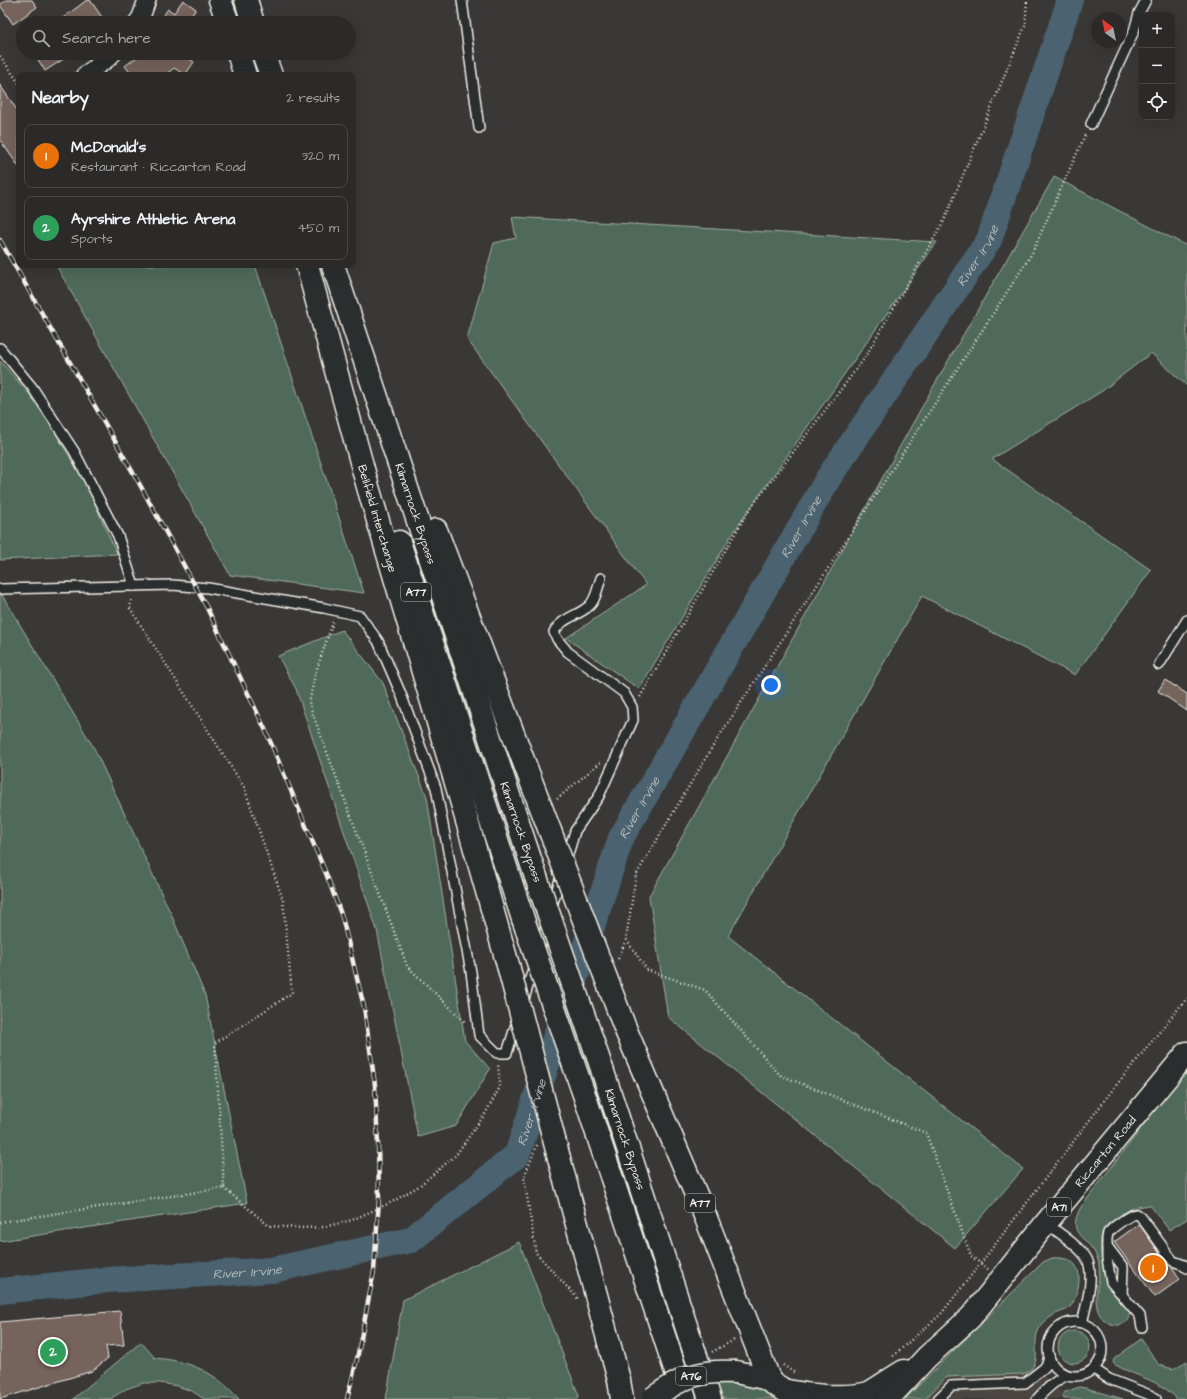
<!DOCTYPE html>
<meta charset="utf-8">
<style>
:root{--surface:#2b2a29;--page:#333231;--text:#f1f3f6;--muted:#a6a7a8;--line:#474646;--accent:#ff9aa2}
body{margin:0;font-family:"Architects Daughter",sans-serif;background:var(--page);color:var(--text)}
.controls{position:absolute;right:12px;top:12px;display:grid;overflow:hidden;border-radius:8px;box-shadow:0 4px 16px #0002}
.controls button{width:36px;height:36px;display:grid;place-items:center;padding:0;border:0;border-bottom:1px solid var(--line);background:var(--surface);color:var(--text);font:20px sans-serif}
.compass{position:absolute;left:1091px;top:12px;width:36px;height:36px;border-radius:50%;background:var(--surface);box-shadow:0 4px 16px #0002;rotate:327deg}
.you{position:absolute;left:771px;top:685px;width:14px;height:14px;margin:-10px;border:3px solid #fff;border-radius:50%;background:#1a73e8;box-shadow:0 0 0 6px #1a73e833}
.badge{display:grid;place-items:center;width:26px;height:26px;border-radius:50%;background:var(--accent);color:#fff;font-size:13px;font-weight:700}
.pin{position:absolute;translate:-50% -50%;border:2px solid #fff;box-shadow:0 1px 4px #0006}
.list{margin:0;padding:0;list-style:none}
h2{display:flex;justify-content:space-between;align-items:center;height:52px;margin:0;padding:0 16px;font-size:17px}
h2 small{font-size:13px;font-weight:400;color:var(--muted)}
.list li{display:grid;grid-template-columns:26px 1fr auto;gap:12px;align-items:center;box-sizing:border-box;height:64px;margin:0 8px 8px;padding:0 8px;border:1px solid var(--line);border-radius:8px}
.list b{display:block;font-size:15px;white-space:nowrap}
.list p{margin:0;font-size:13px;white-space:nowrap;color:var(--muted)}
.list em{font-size:13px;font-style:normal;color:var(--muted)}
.icon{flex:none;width:22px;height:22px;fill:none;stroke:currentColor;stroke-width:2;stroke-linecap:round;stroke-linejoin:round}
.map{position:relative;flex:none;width:1187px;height:1399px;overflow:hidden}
.search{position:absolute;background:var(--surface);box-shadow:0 4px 16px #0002;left:16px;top:16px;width:340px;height:44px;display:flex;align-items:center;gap:10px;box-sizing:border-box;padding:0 14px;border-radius:22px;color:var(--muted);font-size:15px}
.panel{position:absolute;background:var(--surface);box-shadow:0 4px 16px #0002;left:16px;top:72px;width:340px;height:196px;border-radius:8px}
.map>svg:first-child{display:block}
.built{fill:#4b4542}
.green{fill:#506b5a;stroke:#a2aea1}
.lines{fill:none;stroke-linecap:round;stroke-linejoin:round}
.river{stroke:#4b6370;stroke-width:26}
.building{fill:#74635b;stroke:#f4f1e8}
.lane-casing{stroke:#f4f1e8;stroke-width:12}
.street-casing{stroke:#f4f1e8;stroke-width:20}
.primary-casing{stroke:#f4f1e8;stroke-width:25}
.highway-casing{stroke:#f4f1e8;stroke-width:25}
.path{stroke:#f4f1e8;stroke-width:2.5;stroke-dasharray:1 3;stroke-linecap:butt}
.lane{stroke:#2a2d2e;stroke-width:9}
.street{stroke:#2a2d2e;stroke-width:17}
.primary{stroke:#2a2d2e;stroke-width:22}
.highway{stroke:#2a2d2e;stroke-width:22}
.rail-casing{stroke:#f4f1e8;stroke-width:4.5}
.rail{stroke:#2a2d2e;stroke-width:3;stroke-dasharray:9;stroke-linecap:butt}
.highway-bridge-casing{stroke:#f4f1e8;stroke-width:25;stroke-linecap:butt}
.highway-bridge{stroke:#2a2d2e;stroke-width:22}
.labels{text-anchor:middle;stroke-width:3;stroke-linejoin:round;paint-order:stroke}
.shield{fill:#2a2d2e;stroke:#b7b6b0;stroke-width:1}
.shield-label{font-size:11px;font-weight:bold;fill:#f4f1e8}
.street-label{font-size:12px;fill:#f4f1e8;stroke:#2a2d2e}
.water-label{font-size:13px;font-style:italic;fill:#b0b8b8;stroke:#2a2d2e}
</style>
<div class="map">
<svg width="1187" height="1399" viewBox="0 0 1187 1399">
<rect width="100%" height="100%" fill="#393837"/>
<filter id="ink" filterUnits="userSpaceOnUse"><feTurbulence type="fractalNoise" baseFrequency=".025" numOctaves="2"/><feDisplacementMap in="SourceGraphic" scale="8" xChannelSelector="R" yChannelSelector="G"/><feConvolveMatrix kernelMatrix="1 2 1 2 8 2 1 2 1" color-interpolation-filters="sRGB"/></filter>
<g filter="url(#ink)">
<path class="built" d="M 1033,1367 L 1063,1393 L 1064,1399 L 925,1399 L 946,1377 L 1023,1374 L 1028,1372 Z"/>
<g class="green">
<path d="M 1054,177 L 1187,246 L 1187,386 L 1151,353 L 1102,391 L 992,459 L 1151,570 L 1075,675 L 922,596 L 728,936 L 1023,1169 L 955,1248 L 668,1017 L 649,896 L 932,389 Z"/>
<path d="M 512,217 L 937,242 L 731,536 L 639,689 L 566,638 L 646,585 L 467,339 L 494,243 L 516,238 Z"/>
<path d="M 56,265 L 255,265 L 364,593 L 230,575 Z"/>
<path d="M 0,361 L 39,405 L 88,488 L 117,554 L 0,560 Z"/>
<path d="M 0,595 L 2,595 L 94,748 L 171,914 L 205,995 L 247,1203 L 0,1241 Z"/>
<path d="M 342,630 L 383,683 L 427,797 L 465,1041 L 490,1069 L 456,1126 L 418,1137 L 377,930 L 296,689 L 278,656 Z"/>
<path d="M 1187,1071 L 1187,1219 L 1169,1230 L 1150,1205 C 1145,1206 1140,1206 1135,1208 C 1129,1209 1107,1223 1104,1228 C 1096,1242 1103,1275 1110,1288 C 1115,1297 1124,1304 1130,1312 C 1128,1332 1104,1327 1098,1311 C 1092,1294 1103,1278 1098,1260 C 1090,1235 1064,1238 1081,1207 L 1155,1110 Z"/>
<path d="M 519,1242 L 579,1396 L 578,1399 L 386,1399 L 403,1300 Z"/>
<path d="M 1052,1258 C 1079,1256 1083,1273 1076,1295 C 1074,1299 1073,1305 1069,1308 C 1066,1311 1062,1311 1058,1313 C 1051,1316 1043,1322 1039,1329 C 1030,1346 1046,1364 1023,1374 L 946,1377 L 925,1399 L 905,1399 L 1038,1267 L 1043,1262 Z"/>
<circle cx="1074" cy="1347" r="16"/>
<path d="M 1141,1339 L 1159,1365 L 1173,1369 L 1187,1361 L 1187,1399 L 1177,1399 C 1159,1379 1135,1377 1114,1364 L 1113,1361 L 1115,1358 Z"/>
<path d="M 141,1342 L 155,1358 C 191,1361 215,1372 239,1399 L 204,1399 L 192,1391 L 177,1386 L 160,1383 L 143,1383 L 126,1389 L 110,1399 L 73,1399 Z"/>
<path d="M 732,1379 L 762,1387 L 779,1399 L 721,1399 L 715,1380 Z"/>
<path d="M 1079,1387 L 1086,1388 L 1123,1399 L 1064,1399 L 1063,1393 Z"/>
</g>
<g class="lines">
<path class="river" id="s1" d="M 0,1291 L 108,1280 L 272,1270 L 411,1240 L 517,1155 L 621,838 L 829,477 L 989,240 L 1070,0"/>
</g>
<g class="building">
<path d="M 6,0 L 32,0 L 37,7 L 13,24 L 0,5 Z"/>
<path d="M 87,0 L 90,0 L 106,23 L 56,23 Z"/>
<path d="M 183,0 L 196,9 L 187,22 L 188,23 L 158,23 L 168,9 L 174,13 Z"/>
<path d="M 34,53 L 73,53 L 45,71 Z"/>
<path d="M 142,53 L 180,53 L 194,62 L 185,75 L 174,68 L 165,75 L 132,75 L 125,66 Z"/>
<path d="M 0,85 L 19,113 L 19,167 L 0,140 Z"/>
<path d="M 1165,680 L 1187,694 L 1187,711 L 1158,691 Z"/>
<path d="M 1139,1224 L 1168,1265 L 1172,1267 L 1180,1279 L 1155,1297 L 1114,1242 Z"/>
<path d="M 120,1311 L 124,1345 L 106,1346 L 108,1358 L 92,1371 L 0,1399 L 0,1322 Z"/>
</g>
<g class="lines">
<g class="lane-casing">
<g id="lane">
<path d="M 462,0 L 479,128"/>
<path d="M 1091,124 L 1134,31 L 1139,13 L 1146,0"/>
<path d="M 0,348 L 32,387 L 74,451 L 118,536 L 134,586"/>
<path d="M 0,589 L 172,585 L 208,588 L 324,608 L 360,616 L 378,641 L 401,694 L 436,788 L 471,972 L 479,1035 L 497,1053 L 507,1053 L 517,1021"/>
<path d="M 1159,665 L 1187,620"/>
<path d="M 566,861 L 575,831 L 599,796 L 633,720 L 632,707 L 624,693 L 568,652 L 557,639 L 554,632 C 561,618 578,616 589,606 C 596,600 598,586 601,578"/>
<path d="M 551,909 L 562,873"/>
<path d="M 539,951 L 547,923"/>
<path d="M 523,1003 L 534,965"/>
<path d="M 1046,1223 C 1057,1232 1080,1246 1087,1259 C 1095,1276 1086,1306 1082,1323"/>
<path d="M 1107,1246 L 1123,1267 L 1122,1295"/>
<circle cx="1075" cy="1349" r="27"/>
<path d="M 1142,1327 L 1140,1316 L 1111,1282 L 1107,1258 L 1107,1239 L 1108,1233 L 1114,1227 L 1125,1219 L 1132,1215 L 1137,1214 L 1141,1217 L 1173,1261 L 1184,1265 L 1187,1268"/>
<path d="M 1094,1369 L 1109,1379 L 1150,1395 L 1156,1399"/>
<path d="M 938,1399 L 951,1386 L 1025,1383 L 1044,1368 L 1047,1364 L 1049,1356"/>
<path d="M 1037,1399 C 1046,1389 1055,1380 1068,1375"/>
</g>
</g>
<g class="street-casing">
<g id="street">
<path d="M 137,23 L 141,17 L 147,0"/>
<path d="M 85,75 L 107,59 L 113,53"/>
</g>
</g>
<g class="primary-casing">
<g id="primary">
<path d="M 787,1391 C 811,1396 846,1399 869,1393 C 881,1386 892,1378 904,1371"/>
<path id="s2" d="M 888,1399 L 927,1357 L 971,1317 L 1046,1223 L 1187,1053"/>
</g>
</g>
<g class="highway-casing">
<g id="highway">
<path d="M 220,0 L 228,23"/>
<path d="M 246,0 L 253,23"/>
<path d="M 238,53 L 245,75"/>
<path d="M 263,53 L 271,75"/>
<path id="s3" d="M 307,265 L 368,487 L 459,793 L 508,965"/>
<path id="s4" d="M 333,265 L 536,877"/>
<path d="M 436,530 L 550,831"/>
<path d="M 399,542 L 523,919"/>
<path d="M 625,1028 L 706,1218 L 770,1381"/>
<path id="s5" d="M 602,1069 L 710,1399"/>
<path d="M 587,1103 L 685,1399"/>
<path d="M 559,1158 L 619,1380 L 622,1399"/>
<path d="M 736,1372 L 764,1378 L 794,1396 L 798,1399"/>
</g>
</g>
<g class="path">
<path d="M 0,56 L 19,83"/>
<path d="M 333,622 L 315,674 L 309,704 L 407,966 L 465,1022"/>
<path d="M 640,697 L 747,513 L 864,359 L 944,221 L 1025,26 L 1027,0"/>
<path d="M 557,799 L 602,761"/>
<path d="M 618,959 L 626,940"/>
<path d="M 537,1145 L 524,1177 L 536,1253 L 579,1300"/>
<path d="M 224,1188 L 269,1226 L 302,1228 L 324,1227 L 352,1220 L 392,1202 L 419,1186 L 456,1155 L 485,1114 L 500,1087 L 498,1064"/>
<path d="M 0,1222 L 224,1188 L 215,1043 L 292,993 L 283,900 L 244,787 L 130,608 L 132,597"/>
<path d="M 988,1269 L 971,1256 L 926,1133 L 780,1075 L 705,990 L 647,970 L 626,939 L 636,875 L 713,746 L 1031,255 L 1086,133"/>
<path d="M 712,1352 L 736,1339"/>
<path d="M 893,1356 L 941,1314 L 981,1263 L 1114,1088 L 1187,998"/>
<path d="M 783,1365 L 795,1373"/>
</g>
<use href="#lane" class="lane"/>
<use href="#street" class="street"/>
<use href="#primary" class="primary"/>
<use href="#highway" class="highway"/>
<g class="rail-casing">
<path id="rail" d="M 0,240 L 139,483 L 206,606 L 265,729 L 327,876 L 342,917 L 364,1007 L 375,1085 L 378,1144 L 379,1199 L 374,1271 L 357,1359 L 347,1399"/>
</g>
<use href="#rail" class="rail"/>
<g class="highway-bridge-casing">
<g id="highway-bridge">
<path d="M 550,831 L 625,1028"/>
<path d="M 536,877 L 602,1069"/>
<path d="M 523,919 L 587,1103"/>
<path d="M 508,965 L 559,1158"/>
<path d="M 653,1398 C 682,1377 699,1370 736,1372"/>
</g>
</g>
<use href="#highway-bridge" class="highway-bridge"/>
</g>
</g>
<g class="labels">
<g class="shield">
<rect x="401" y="583" width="30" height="18" rx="3"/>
<rect x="685" y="1194" width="30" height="18" rx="3"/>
<rect x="1047" y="1198" width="24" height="18" rx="3"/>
<rect x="676" y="1367" width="30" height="18" rx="3"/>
</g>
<g class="shield-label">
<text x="416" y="596">A77</text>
<text x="700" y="1207">A77</text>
<text x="1059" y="1211">A71</text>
<text x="691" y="1380">A76</text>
</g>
<g class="street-label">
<text dy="4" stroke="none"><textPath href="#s4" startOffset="262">Kilmarnock Bypass</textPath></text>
<text dy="4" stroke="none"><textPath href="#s3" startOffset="263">Bellfield Interchange</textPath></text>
<text transform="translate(521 832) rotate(71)" y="4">Kilmarnock Bypass</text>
<text dy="4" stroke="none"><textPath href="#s5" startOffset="74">Kilmarnock Bypass</textPath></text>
<text dy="4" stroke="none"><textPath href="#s2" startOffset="330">Riccarton Road</textPath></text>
</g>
<g class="water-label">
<text dy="5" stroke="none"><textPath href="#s1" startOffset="1568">River Irvine</textPath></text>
<text dy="5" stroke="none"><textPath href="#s1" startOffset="1244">River Irvine</textPath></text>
<text dy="5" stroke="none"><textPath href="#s1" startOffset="920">River Irvine</textPath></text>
<text dy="5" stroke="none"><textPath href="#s1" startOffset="596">River Irvine</textPath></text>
<text dy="5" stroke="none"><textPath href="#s1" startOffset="248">River Irvine</textPath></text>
</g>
</g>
</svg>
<div class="controls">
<button>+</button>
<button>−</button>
<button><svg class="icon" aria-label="locate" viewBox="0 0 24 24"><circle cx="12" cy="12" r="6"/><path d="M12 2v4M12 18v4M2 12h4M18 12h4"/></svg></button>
</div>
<svg class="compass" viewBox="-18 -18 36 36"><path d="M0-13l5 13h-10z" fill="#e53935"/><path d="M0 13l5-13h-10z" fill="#a6a7a8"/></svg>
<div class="you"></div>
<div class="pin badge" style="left:1153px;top:1268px;background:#e8710a">1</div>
<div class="pin badge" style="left:53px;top:1352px;background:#2e9e5b">2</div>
<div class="search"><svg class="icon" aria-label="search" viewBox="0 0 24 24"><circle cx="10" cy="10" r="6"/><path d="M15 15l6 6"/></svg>Search here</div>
<section class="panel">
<h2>Nearby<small>2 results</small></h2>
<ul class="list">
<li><span class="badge" style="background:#e8710a">1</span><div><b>McDonald's</b><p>Restaurant · Riccarton Road</p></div><em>320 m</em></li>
<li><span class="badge" style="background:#2e9e5b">2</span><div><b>Ayrshire Athletic Arena</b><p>Sports</p></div><em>450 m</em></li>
</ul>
</section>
</div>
